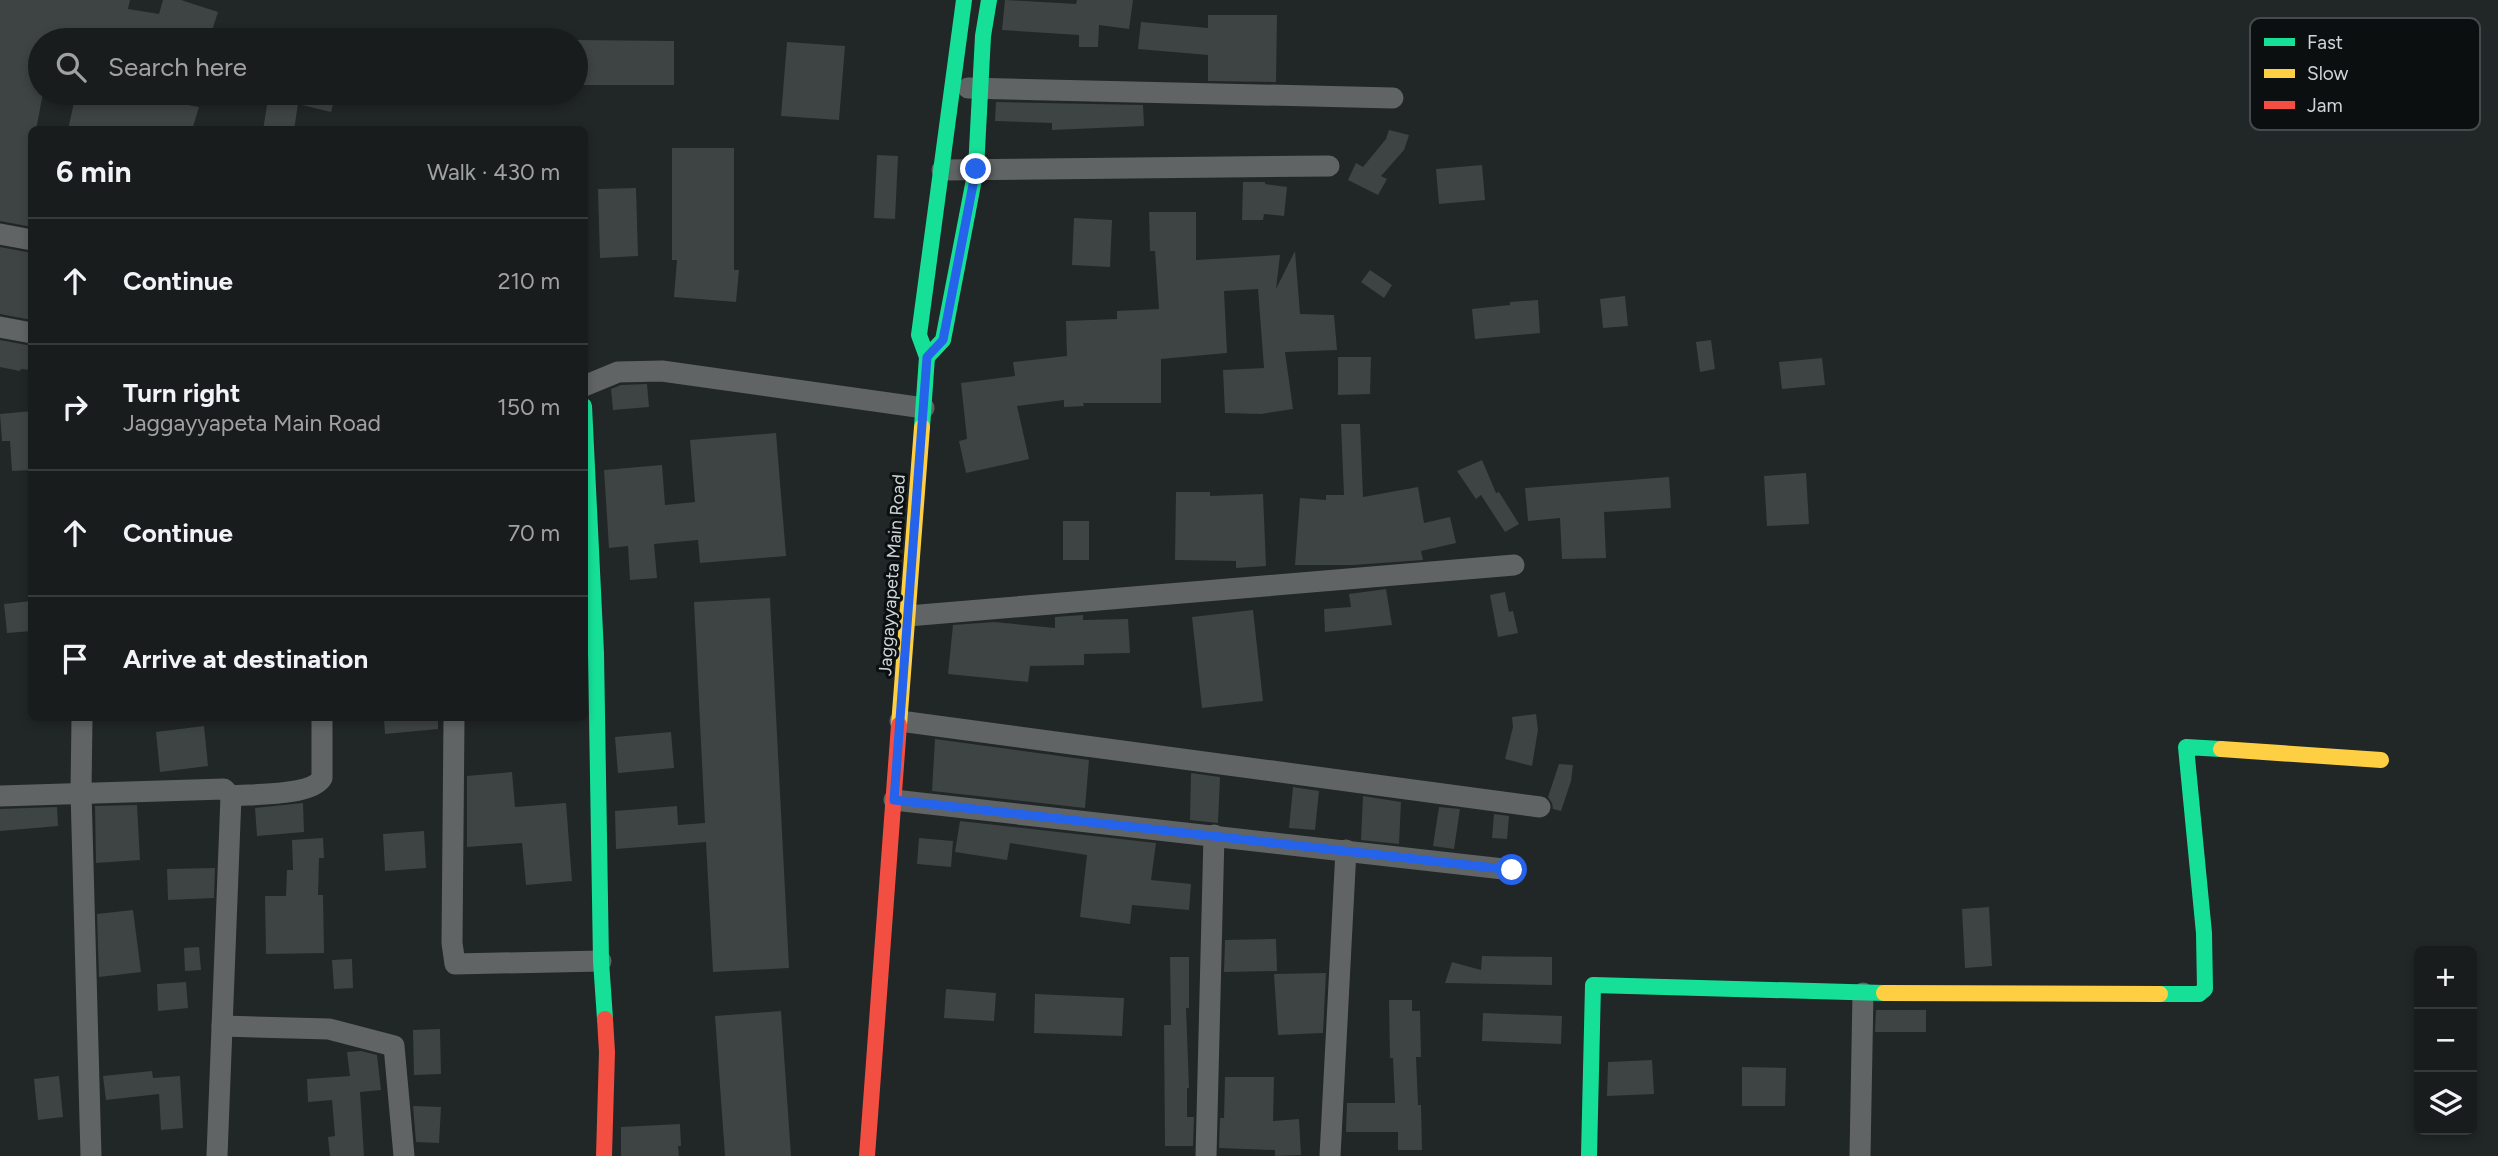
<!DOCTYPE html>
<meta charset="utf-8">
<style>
:root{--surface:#191c1c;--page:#262929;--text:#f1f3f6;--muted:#9fa1a3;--line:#373a3b}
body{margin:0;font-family:Figtree,sans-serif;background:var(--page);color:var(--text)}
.controls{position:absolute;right:21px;bottom:21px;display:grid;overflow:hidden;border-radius:10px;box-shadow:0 4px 10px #0003}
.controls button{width:63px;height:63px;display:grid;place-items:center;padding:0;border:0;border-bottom:2px solid var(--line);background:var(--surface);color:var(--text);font:35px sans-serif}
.stop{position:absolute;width:21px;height:21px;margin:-16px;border:5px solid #2563eb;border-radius:50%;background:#fff}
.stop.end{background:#2563eb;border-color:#fff;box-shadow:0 2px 7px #0008}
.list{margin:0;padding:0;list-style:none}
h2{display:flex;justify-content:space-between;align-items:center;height:91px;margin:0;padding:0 28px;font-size:30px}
h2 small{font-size:23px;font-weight:400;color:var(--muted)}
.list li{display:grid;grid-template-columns:46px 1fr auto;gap:21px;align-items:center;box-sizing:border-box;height:126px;padding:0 28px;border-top:2px solid var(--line)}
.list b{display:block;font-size:26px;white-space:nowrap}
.list p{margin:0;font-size:23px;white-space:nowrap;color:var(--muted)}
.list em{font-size:23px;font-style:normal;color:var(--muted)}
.icon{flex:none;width:38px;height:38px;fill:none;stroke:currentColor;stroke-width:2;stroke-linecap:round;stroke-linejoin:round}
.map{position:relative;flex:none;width:2498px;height:1156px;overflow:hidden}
.search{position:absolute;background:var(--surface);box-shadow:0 4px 10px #0003;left:28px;top:28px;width:560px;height:77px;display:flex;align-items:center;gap:18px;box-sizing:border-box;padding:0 24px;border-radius:38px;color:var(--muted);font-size:26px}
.panel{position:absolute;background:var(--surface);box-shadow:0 4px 10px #0003;left:28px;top:126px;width:560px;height:595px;border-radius:10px}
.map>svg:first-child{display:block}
.building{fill:#3e4343}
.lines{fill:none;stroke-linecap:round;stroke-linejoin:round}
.street{stroke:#616465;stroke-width:21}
.fast{stroke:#16e098;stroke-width:16}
.slow{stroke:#ffcf43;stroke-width:16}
.jam{stroke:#f24e42;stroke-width:16}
.route{stroke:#2563eb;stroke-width:9}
.labels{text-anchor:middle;stroke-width:6;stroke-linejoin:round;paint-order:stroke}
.street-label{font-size:18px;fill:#cfd5d7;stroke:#0b0f10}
.key{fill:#0b0f10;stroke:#464a4c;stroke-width:2}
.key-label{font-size:19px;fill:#cfd5d7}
</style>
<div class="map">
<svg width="2498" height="1156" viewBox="0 0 2498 1156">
<rect width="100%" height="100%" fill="#212626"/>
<g class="building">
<path d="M 0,0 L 130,0 L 128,9 L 159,14 L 163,0 L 181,0 L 218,12 L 209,40 L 74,40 L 53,35 L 52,40 L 40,40 L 40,93 L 43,93 L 36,130 L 32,130 L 32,227 L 0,221 Z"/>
<path d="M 1005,0 L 1076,4 L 1077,0 L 1133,0 L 1129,29 L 1099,25 L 1098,47 L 1079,47 L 1079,35 L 1002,30 Z"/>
<path d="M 1208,15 L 1277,15 L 1276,82 L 1208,81 L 1208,55 L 1138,49 L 1141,22 L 1208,28 Z"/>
<path d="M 576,40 L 674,41 L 674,85 L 576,85 Z"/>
<path d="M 787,42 L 845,46 L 839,120 L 781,116 Z"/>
<path d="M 76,93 L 99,93 L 121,98 L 122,93 L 199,107 L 192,130 L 68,130 Z"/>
<path d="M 269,93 L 336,93 L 331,112 L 298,104 L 294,130 L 263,130 Z"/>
<path d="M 996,102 L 1143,105 L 1144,126 L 1052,130 L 1052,123 L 995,121 Z"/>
<path d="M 1389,130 L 1409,135 L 1404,150 L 1381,176 L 1387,179 L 1378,195 L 1348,180 L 1356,163 L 1363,167 L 1386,139 Z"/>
<path d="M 672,148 L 734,148 L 734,270 L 739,270 L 736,302 L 674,297 L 677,260 L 672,260 Z"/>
<path d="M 877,155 L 898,156 L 895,219 L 874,218 Z"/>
<path d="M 1482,165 L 1485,200 L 1439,204 L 1436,169 Z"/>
<path d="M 1243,182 L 1265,182 L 1265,184 L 1287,187 L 1284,216 L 1264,214 L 1263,220 L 1242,220 Z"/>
<path d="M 636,188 L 638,256 L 600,258 L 598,189 Z"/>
<path d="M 1149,212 L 1196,212 L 1196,260 L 1280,255 L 1276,289 L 1295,251 L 1300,314 L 1334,315 L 1337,350 L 1285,352 L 1293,409 L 1261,414 L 1225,413 L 1223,370 L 1264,368 L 1258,289 L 1224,291 L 1227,353 L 1161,359 L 1161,403 L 1083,403 L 1084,406 L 1064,407 L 1064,400 L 1017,406 L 1029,459 L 966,473 L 959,441 L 967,439 L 961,383 L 1015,376 L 1013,362 L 1067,356 L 1066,321 L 1117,319 L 1117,311 L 1159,309 L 1155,251 L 1150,251 Z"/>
<path d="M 1074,218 L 1112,220 L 1110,267 L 1072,265 Z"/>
<path d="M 0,247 L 32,253 L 32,320 L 0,314 Z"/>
<path d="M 1370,270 L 1392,285 L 1384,298 L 1361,282 Z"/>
<path d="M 1625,296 L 1628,326 L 1603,328 L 1600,299 Z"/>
<path d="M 1538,300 L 1540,333 L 1475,339 L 1472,309 L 1510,305 L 1510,302 Z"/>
<path d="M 0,340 L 32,346 L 32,370 L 21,369 L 20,371 L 0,367 Z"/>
<path d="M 1711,340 L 1715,369 L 1700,372 L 1696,342 Z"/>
<path d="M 1338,357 L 1371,357 L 1370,394 L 1338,395 Z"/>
<path d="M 1822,358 L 1825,385 L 1782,389 L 1779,362 Z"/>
<path d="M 647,384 L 649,407 L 613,410 L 611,389 L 621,385 Z"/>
<path d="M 32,411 L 32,470 L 12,471 L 10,441 L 2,441 L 0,414 Z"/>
<path d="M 1341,424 L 1360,424 L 1363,497 L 1418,487 L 1424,523 L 1450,517 L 1456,543 L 1421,551 L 1423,560 L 1353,565 L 1295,565 L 1300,498 L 1326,500 L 1326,495 L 1344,495 Z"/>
<path d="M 776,433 L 786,556 L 700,563 L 698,540 L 654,544 L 657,578 L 630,580 L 628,546 L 609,548 L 604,470 L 662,465 L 665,505 L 695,502 L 690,440 Z"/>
<path d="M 1482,460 L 1496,493 L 1499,492 L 1519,524 L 1505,532 L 1481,495 L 1476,499 L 1457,471 Z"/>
<path d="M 1806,473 L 1809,524 L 1767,526 L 1764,476 Z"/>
<path d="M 1669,477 L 1671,508 L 1604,512 L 1606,558 L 1562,559 L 1560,518 L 1528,521 L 1525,488 Z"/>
<path d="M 1176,492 L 1210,492 L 1210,496 L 1263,494 L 1266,566 L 1236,568 L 1236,561 L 1175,560 Z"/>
<rect x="1063" y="521" width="26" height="39"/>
<path d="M 1386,589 L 1392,625 L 1325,632 L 1324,609 L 1351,607 L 1349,594 Z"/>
<path d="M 1505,592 L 1509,612 L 1513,611 L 1518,633 L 1498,637 L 1490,595 Z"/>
<path d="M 770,598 L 789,968 L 713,972 L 706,842 L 616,849 L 615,811 L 677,806 L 678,825 L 705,823 L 694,602 Z"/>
<path d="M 32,601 L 32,631 L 7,633 L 4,604 Z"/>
<path d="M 1253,610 L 1263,701 L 1202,708 L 1192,617 Z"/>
<path d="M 1083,615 L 1083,620 L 1128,619 L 1130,653 L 1084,654 L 1084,665 L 1030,666 L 1028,682 L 948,674 L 953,625 L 994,622 L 1055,628 L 1055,617 Z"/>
<path d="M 1536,714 L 1538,730 L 1532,766 L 1505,759 L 1513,727 L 1512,717 Z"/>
<path d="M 384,718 L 438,718 L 438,729 L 385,734 Z"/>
<path d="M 204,726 L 208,766 L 160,772 L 156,732 Z"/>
<path d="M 671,732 L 674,768 L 618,773 L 615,737 Z"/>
<path d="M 935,739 L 1089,760 L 1085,808 L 932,791 Z"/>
<path d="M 1559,764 L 1573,765 L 1571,781 L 1561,811 L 1553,809 L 1552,803 L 1548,797 Z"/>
<path d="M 512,772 L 515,807 L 566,803 L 572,881 L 526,885 L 522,843 L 467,847 L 467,776 Z"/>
<path d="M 1191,773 L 1220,777 L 1218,823 L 1190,820 Z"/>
<path d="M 1293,787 L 1319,791 L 1315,830 L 1289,828 Z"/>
<path d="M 1363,796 L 1401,802 L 1399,844 L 1361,840 Z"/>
<path d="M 303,803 L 304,832 L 257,836 L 255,808 Z"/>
<path d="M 137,805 L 140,860 L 96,863 L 95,806 Z"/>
<path d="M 57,807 L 58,826 L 0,831 L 0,809 Z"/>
<path d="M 1439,807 L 1460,809 L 1454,849 L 1433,846 Z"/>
<path d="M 1494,814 L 1509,816 L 1507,839 L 1492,838 Z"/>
<path d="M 960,821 L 1156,843 L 1151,880 L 1191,884 L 1189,910 L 1132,905 L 1130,924 L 1080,917 L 1087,855 L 1010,843 L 1007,860 L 955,852 Z"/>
<path d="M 424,831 L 426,868 L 385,871 L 383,834 Z"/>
<path d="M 323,838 L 324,858 L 319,858 L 318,895 L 323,895 L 324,953 L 266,954 L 265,896 L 286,896 L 287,870 L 293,870 L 292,840 Z"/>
<path d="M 919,838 L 953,841 L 951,867 L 917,864 Z"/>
<path d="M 215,868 L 214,898 L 168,900 L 167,869 Z"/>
<path d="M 1989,907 L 1992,966 L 1965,968 L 1962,909 Z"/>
<path d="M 133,910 L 141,972 L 99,977 L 97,914 Z"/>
<path d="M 1276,939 L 1277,971 L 1224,972 L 1225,940 Z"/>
<path d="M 199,947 L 201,970 L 185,971 L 184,948 Z"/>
<path d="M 1482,956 L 1552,957 L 1552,985 L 1445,983 L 1452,962 L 1481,970 Z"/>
<path d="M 1170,957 L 1189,957 L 1189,1008 L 1186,1008 L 1189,1088 L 1187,1088 L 1187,1117 L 1194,1117 L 1193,1146 L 1165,1146 L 1164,1025 L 1171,1025 Z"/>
<path d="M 352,959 L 353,988 L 334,989 L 332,960 Z"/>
<path d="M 1326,973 L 1323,1033 L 1278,1035 L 1274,974 Z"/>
<path d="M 186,982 L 188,1008 L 158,1011 L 157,984 Z"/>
<path d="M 946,989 L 996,993 L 994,1021 L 944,1018 Z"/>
<path d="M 1035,994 L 1124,998 L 1122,1036 L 1034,1033 Z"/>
<path d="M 1389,1000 L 1412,1000 L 1412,1011 L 1420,1011 L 1421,1057 L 1416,1057 L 1418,1105 L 1421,1105 L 1422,1150 L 1398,1150 L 1398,1132 L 1346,1132 L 1347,1103 L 1395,1103 L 1393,1058 L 1390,1058 Z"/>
<path d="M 1876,1010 L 1926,1010 L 1926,1032 L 1875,1032 Z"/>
<path d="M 781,1011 L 791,1156 L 725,1156 L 715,1016 Z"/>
<path d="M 1483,1013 L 1562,1016 L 1561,1044 L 1482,1041 Z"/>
<path d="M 440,1029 L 441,1074 L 414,1075 L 413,1030 Z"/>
<path d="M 361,1051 L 377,1055 L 381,1090 L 360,1092 L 364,1156 L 330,1156 L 328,1137 L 335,1136 L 332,1100 L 308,1102 L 307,1079 L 350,1076 L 347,1052 Z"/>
<path d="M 1652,1060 L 1654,1094 L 1607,1096 L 1608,1062 Z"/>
<path d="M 1742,1067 L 1786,1068 L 1785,1106 L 1742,1106 Z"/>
<path d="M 152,1071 L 153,1078 L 180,1076 L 183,1128 L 161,1130 L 159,1094 L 106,1100 L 103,1076 Z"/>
<path d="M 59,1076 L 63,1117 L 38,1120 L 34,1079 Z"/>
<path d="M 1225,1077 L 1274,1077 L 1273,1121 L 1299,1119 L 1301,1155 L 1275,1156 L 1275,1150 L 1219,1148 L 1220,1118 L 1224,1118 Z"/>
<path d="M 413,1106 L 441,1107 L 439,1143 L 416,1142 Z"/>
<path d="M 680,1124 L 681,1146 L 678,1146 L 679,1156 L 621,1156 L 621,1127 Z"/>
</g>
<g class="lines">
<g class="street">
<path d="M 968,88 L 1393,98"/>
<path d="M 942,170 L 1329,166"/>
<path d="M 0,234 L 32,240"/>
<path d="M 0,327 L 32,333"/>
<path d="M 584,386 L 618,372 L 662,371 L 924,408"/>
<path d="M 908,616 L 1514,565"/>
<path d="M 82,718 L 81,792 L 91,1156"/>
<path d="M 454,718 L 452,943 L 455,964 L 601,961"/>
<path d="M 900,721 L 1540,807"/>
<path d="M 0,796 L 224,789 L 231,796 C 252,794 312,796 322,778 L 322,718"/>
<path d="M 894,800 L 1512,870"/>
<path d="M 222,1026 L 329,1029 L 394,1046 L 404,1156"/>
<path d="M 217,1156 L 231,796"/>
<path d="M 1206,1156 L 1214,835"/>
<path d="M 1330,1156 L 1346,850"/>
<path d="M 1860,1156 L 1863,993"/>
</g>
<g class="fast">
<path d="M 927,357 L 943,340 L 976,169 L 983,36 L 989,0"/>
<path d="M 584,406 L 596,653 L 601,961 L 605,1019"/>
<path d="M 922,427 L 927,357 L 919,335 L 964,0"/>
<path d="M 2160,994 L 2199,994 L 2205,989 L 2204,933 L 2186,747 L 2221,749"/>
<path d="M 1589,1156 L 1593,985 L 1884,993"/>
</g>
<g class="slow">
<path d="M 899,725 L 922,427"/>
<path d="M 2221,749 L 2381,760"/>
<path d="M 1884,993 L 2160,994"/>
</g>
<g class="jam">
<path d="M 604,1156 L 607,1052 L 605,1019"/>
<path d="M 867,1156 L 899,725"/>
</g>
</g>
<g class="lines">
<path class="route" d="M 976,169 L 943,340 L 927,357 L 894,800 L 1512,870"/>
</g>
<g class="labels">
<g class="street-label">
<text transform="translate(892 575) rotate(-86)" y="6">Jaggayyapeta Main Road</text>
</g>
</g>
<rect x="2250" y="18" width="230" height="112" rx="10" class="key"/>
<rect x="2264" y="38" width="31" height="8" fill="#16e098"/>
<rect x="2264" y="69" width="31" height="9" fill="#ffcf43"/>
<rect x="2264" y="101" width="31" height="8" fill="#f24e42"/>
<g class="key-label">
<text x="2307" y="49">Fast</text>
<text x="2307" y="80">Slow</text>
<text x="2307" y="112">Jam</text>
</g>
</svg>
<div class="controls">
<button>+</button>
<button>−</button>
<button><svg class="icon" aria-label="layers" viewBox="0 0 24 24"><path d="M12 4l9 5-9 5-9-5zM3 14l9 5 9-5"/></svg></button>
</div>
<div class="stop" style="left:1512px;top:870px"></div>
<div class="stop end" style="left:976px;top:169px"></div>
<div class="search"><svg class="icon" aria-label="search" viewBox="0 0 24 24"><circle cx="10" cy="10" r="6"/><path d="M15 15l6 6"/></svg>Search here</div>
<section class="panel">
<h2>6 min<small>Walk · 430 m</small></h2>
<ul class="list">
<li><svg class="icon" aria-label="ahead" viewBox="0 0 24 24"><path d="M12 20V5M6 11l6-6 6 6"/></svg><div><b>Continue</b></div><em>210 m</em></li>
<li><svg class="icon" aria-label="right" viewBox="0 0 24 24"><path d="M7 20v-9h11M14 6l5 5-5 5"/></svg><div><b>Turn right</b><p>Jaggayyapeta Main Road</p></div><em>150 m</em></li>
<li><svg class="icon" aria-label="ahead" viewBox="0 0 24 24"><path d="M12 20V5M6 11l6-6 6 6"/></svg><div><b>Continue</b></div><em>70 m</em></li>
<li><svg class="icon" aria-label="arrive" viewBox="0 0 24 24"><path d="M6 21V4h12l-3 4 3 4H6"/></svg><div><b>Arrive at destination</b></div></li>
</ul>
</section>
</div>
